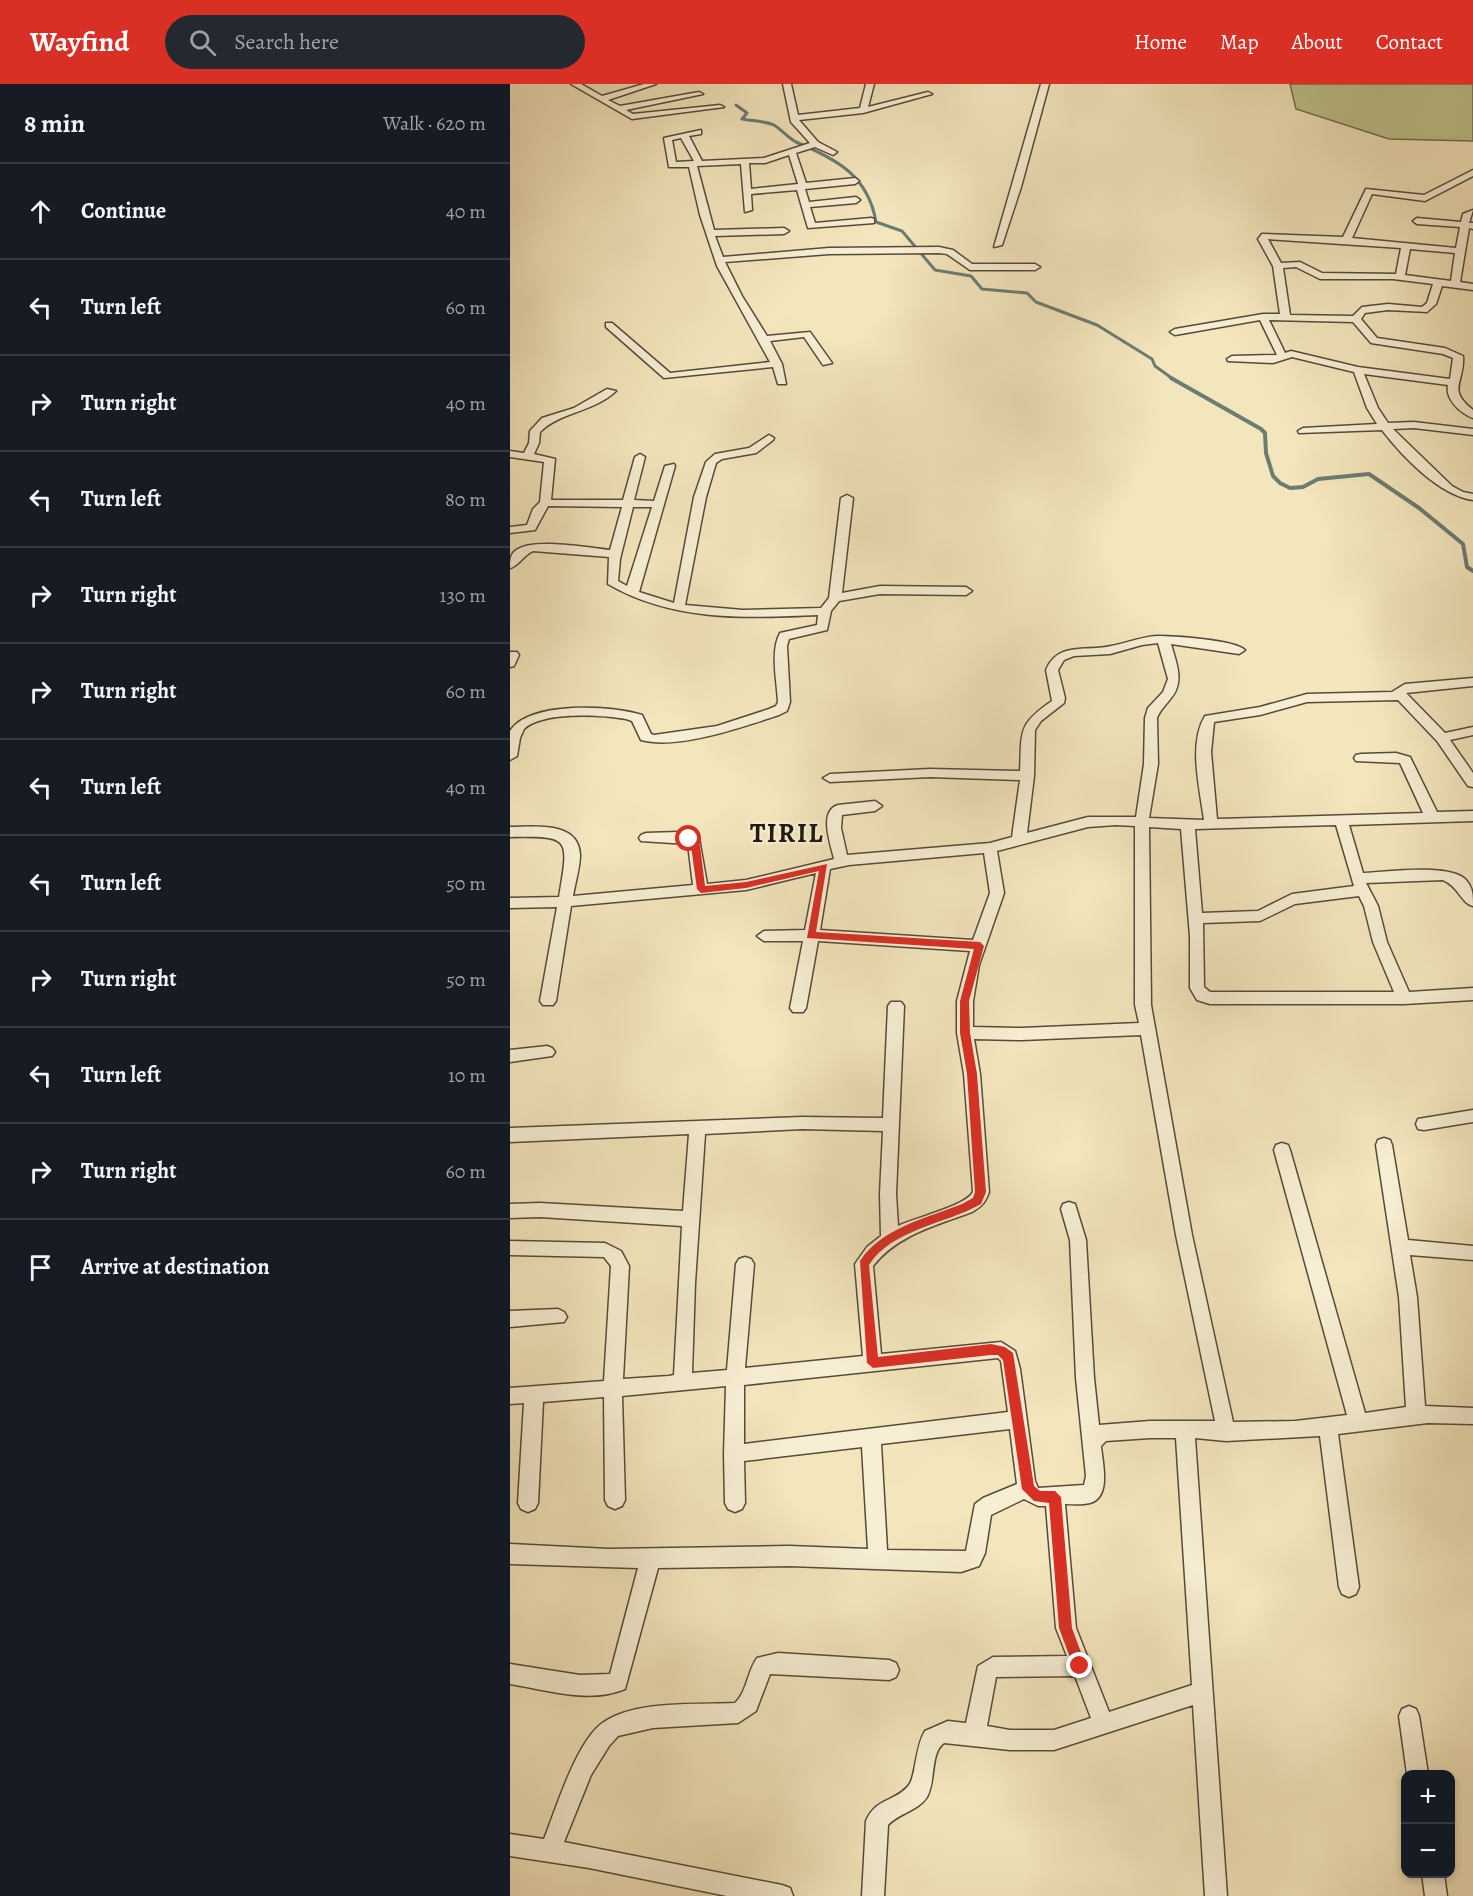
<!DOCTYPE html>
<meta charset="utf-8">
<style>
:root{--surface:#171b24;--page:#242831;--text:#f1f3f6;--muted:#9ea1a6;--line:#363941;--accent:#d93025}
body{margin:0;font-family:Alegreya,serif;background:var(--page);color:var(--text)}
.controls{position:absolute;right:18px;bottom:18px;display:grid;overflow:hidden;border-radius:12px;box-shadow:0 3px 9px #0003}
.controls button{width:54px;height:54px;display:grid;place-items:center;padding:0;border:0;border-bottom:2px solid var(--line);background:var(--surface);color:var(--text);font:30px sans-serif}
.stop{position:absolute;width:18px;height:18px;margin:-14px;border:4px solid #d93025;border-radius:50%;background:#fff}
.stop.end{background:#d93025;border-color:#fff;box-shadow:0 2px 6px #0008}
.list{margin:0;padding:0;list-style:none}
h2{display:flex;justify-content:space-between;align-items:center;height:78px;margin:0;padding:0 24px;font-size:26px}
h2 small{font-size:20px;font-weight:400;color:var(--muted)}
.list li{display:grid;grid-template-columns:39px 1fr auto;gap:18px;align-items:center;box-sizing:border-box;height:96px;padding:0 24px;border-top:2px solid var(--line)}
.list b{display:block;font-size:22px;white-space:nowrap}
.list em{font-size:20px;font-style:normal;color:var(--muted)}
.icon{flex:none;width:33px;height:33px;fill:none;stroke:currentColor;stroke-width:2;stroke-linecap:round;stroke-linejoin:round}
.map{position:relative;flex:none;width:963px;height:1812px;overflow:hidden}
header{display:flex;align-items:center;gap:36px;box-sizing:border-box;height:84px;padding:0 30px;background:var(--accent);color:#fff}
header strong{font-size:28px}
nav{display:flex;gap:33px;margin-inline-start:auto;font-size:21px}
.search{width:420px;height:54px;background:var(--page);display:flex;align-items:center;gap:15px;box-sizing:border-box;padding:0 21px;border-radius:33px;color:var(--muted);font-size:22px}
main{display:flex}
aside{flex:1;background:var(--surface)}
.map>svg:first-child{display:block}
.green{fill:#bfc38e;stroke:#706e4e;stroke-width:1.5}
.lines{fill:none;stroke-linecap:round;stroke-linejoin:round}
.stream-far1{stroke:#6b7c72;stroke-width:3}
.stream{stroke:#6b7c72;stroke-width:4}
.minor-casing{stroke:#564b3a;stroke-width:3}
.minor{fill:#f7eed3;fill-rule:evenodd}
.route{fill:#d93025}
.labels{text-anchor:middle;stroke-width:4.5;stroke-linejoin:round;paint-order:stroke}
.district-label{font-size:27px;font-weight:bold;letter-spacing:1.5px;fill:#22180e;stroke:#f7eed3}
</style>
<header>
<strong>Wayfind</strong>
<div class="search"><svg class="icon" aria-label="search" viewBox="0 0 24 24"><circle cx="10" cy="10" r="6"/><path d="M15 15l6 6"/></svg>Search here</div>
<nav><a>Home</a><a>Map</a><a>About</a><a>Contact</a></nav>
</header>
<main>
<aside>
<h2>8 min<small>Walk · 620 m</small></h2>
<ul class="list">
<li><svg class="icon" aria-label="ahead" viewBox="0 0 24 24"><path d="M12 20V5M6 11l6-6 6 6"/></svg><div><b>Continue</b></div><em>40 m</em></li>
<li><svg class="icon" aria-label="left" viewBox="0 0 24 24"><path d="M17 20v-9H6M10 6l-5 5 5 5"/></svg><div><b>Turn left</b></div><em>60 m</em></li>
<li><svg class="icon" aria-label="right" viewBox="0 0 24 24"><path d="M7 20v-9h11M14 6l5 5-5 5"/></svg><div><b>Turn right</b></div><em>40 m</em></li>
<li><svg class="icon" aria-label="left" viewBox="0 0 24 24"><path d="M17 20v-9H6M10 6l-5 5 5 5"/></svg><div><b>Turn left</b></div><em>80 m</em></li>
<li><svg class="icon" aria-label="right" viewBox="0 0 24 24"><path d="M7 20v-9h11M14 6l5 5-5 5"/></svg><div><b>Turn right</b></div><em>130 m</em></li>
<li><svg class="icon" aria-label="right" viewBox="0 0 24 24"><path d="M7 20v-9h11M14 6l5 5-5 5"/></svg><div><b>Turn right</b></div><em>60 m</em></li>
<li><svg class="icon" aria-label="left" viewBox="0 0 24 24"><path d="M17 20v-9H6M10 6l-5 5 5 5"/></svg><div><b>Turn left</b></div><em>40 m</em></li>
<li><svg class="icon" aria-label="left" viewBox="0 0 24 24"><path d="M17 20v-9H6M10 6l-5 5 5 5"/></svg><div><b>Turn left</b></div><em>50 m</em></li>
<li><svg class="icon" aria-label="right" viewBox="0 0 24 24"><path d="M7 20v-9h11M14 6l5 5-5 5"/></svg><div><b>Turn right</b></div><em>50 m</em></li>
<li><svg class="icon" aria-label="left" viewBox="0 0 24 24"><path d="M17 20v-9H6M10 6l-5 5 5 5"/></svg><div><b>Turn left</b></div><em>10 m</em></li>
<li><svg class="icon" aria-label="right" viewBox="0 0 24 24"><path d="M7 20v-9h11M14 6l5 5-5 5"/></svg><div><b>Turn right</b></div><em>60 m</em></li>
<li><svg class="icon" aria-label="arrive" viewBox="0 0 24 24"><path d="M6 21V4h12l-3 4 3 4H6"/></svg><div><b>Arrive at destination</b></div></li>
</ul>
</aside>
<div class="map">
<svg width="963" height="1812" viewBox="0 0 963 1812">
<rect width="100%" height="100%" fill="#f3e5bc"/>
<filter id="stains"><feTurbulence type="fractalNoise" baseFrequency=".00333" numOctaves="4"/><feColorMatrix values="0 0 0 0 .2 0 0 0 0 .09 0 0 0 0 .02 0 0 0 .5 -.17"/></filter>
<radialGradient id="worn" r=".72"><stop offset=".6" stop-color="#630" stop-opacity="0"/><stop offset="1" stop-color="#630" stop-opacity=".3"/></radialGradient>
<path class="green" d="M 780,0 L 963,0 L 963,57 L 879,55 L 786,25 Z"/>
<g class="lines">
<path class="stream-far1" d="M 226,21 L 237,29 L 232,35 C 242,37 255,37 264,41 C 272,46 278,54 286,58 C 326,75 358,91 366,138 L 392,147 L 425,186 L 461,192 L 472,205 L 517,209 L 526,218 L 587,241 L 642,275 L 645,282 L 663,295"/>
<path class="stream" d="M 661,294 L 751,345 L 755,349 L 756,369 L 763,392 L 770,399 L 780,404 L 793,403 L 808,395 L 859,390 L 909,424 L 953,460 L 957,483 L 963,487"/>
<g class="minor-casing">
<g id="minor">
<path d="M 61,0 L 71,0 L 92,12 L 134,0 L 146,0 L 98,16 L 110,22 L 189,8 L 193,10 L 116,26 L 123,30 L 210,21 L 214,23 L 122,35 Z"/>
<path d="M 273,0 L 281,0 L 288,31 L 350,24 L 356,0 L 364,0 L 358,23 L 418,8 L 422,10 L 353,29 L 289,36 L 308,58 L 327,68 L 323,71 L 305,63 L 286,69 L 296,99 L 345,94 L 349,97 L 345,100 L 295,105 L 299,118 L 346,113 L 350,116 L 346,119 L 300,123 L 305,139 L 361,134 L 364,135 L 364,139 L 298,144 L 287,106 L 241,110 L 242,126 L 235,128 L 231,80 L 187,82 L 204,146 L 274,144 L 279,147 L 274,150 L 205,152 L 213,173 L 319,164 L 429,163 L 443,166 L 462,180 L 525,180 L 530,183 L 525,186 L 460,186 L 437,170 L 429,169 L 319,170 L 215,178 L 232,212 L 257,252 L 300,248 L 322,279 L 313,281 L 294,253 L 260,257 L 272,280 L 276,300 L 268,300 L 263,283 L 154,294 L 96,243 L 96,239 L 102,239 L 160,289 L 260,278 L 207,182 L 190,131 L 179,83 L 159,83 L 154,54 L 191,46 L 191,50 L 179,52 L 192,77 L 254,74 L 300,59 L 281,38 ZM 171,54 L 184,77 L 166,78 L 162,56 ZM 279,71 L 288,100 L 241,105 L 239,79 L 255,79 Z"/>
<path d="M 531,0 L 539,0 L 511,103 L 492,161 L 484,163 Z"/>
<path d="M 963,86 L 963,92 L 915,117 L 862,110 L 842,154 L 946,164 L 950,143 L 907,140 L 903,137 L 907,134 L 951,138 L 953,130 L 963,126 L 959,139 L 963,139 L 963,145 L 959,144 L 950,198 L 963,200 L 963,206 L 932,202 L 926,220 L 917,228 L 878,226 L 855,229 L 851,235 L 867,254 L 935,264 L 953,272 C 955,299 936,305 963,326 L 963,334 C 950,329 935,315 938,301 L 854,290 L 868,324 L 878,339 L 904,338 L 963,345 L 963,351 L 904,344 L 883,345 L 942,402 L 953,408 L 963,410 L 963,416 C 929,411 893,373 872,346 L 789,349 L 788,347 L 793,344 L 867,340 L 857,324 L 844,288 L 782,273 L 763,279 L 718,277 L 717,275 L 722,272 L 767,271 L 750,236 L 665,251 L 660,248 L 665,245 L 753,230 L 770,230 L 763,182 L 748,155 L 752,150 L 833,153 L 856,105 L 914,111 ZM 758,155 L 891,164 L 886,190 L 812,189 L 790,178 L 771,179 ZM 900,165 L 945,169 L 941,197 L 895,191 ZM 786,183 L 810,195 L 883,195 L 923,200 L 917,219 L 912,223 L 878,220 L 852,223 L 843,232 L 780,231 L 773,184 ZM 759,236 L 843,238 L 861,259 L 933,270 L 943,274 L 940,295 L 848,283 L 781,267 L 775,269 Z"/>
<path d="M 97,305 L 106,307 C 84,328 50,328 30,348 L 29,359 L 24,370 L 45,375 L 41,416 L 113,416 L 125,373 L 130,370 L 135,373 L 124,416 L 144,417 L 155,382 L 164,380 L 165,382 L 129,508 L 164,519 L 184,413 L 196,378 L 205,370 L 239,364 L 259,351 L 264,354 L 263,356 L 246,369 L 212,375 L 206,379 L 196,413 L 175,521 L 233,526 L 311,524 L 319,514 L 331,414 L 337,411 L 343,414 L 332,509 L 370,502 L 456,503 L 462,507 L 456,511 L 370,510 L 329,517 L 321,527 L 317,546 L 279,555 L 277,562 L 280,618 L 277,627 L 269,631 C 232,643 168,666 131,656 L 122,637 L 116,635 C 92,631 33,627 14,645 L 10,654 L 7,672 L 0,676 L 0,647 C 19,617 101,621 132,631 L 141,650 L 144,651 L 207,642 L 259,625 L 266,622 L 268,618 C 267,597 260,568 270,549 L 307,541 L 308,531 C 236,534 163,538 98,500 L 99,473 L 23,467 C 14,471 7,483 0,484 C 0,478 0,471 5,467 C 21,453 79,464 100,466 L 112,423 L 38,422 L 25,446 L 0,449 L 0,443 L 17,441 L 23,425 L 30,418 L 34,378 L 0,373 L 0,367 L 14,369 L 19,359 L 20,347 L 32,334 L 64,324 ZM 123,423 L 142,423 L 117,502 L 108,497 L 110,475 Z"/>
<path d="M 647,552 C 664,552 725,556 735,566 L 729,570 L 661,560 C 666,578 675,598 661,614 C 656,621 650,626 647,634 L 648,680 L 639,734 L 694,736 C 690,705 678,660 695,632 L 750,623 L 797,610 L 882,608 L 895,600 L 963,594 L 963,602 L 896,609 L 935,649 L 963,643 L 963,651 L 940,656 L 963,689 L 963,703 L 958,702 L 927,657 L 888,616 L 797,618 L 750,631 L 704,638 L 701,668 L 707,735 L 913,729 L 890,679 L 846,677 L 844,674 L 846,671 L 851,670 L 886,669 L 900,673 L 927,728 L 963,727 L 963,737 L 839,741 L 853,789 C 876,788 940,779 956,796 C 963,804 963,811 963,822 C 951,819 949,803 933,796 L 856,799 L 868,822 L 877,858 L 899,908 L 963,904 L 963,916 L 894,920 L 700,920 L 687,916 L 680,904 L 680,852 L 671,745 L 639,743 L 641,921 L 682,1151 L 723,1338 L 785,1337 L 837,1331 L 764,1066 L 766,1061 L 772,1059 L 778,1061 L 780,1066 L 855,1329 L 896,1323 L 889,1213 L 866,1061 L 868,1056 L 874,1054 L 880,1056 L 882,1061 L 898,1156 L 963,1162 L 963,1176 L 900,1171 L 907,1213 L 915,1322 L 963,1324 L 963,1340 L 918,1339 L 828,1350 L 849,1503 L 846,1510 L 839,1513 L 832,1510 L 829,1503 L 810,1352 L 716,1357 L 685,1354 L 717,1812 L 695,1812 L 683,1621 L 544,1666 L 500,1666 L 434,1659 C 420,1669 426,1697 417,1713 C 408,1727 389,1729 378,1741 L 374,1812 L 352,1812 L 356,1737 C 366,1713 386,1718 399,1701 C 406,1692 405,1663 415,1647 L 438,1637 L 456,1639 L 468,1582 L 483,1573 L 557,1572 L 546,1544 L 536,1422 L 528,1422 L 514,1415 L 481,1431 L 475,1469 L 469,1482 L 451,1488 L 279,1482 L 148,1484 L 115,1605 C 79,1620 37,1606 0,1600 L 0,1580 L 70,1591 L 100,1590 L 128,1484 L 0,1480 L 0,1460 L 99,1465 L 279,1462 L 358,1465 L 352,1363 L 234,1377 L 235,1419 L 232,1425 L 225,1428 L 218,1425 L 215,1419 L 214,1370 L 216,1302 L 112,1312 L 115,1416 L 112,1422 L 105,1425 L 98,1422 L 95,1416 L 94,1313 L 33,1318 L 28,1419 L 25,1425 L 18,1428 L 11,1425 L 8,1419 L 14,1319 L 0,1320 L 0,1304 L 94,1297 L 101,1182 L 94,1173 L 0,1171 L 0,1157 L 95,1159 L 111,1167 L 119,1182 L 113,1295 L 159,1292 L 164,1291 L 172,1142 L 30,1133 L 0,1134 L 0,1120 L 30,1119 L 173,1127 L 179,1050 L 0,1058 L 0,1044 L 292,1033 L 373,1034 L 378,922 L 381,918 L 391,918 L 394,922 L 386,1110 L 388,1142 C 404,1134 456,1122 463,1108 L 454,990 L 447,949 L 447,917 L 460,867 L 308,857 L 296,924 L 293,928 L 283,928 L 280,924 L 293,857 L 254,857 L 247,852 L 254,847 L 295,846 L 306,789 L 236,806 L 61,822 L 46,917 L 43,921 L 33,921 L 30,917 L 47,823 L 0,824 L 0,814 L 49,813 C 59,753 61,752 0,753 L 0,743 C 22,743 69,736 70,771 C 70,784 65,799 63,812 L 183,801 L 178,760 L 131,757 L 129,754 L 131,751 L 136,749 L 168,748 L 189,754 L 197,800 L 236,796 L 324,775 C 321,761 308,727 328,721 L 365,717 L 372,722 L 365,727 L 332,731 L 331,744 L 337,771 L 480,759 L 502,753 L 510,696 L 420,693 L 320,698 L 313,694 L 320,690 L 420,685 L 510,687 C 512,647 507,641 542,617 L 536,586 C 548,557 577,568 601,562 C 617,559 631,553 647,552 ZM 648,559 L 658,595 L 653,608 L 638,624 L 635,634 L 634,680 L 626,733 L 578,733 L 517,749 L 524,692 L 525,646 L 531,637 L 554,619 L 555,614 L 548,586 L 554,576 L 564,572 L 600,570 L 632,561 ZM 606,741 L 625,742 L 625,921 L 629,939 L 512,944 L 463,943 L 463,917 L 469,881 L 494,809 L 487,767 L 578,743 ZM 826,741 L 844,802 L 782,810 L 748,827 L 692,829 L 685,745 ZM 474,769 L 480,809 L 463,856 L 310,846 L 320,785 L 339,781 ZM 849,812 L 854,822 L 863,858 L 884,908 L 700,908 L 694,903 L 693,839 L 750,837 L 785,820 ZM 631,951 L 666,1151 L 705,1337 L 640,1337 L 589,1341 L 584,1294 L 576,1156 L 565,1120 L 559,1118 L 553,1120 L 551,1125 L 560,1156 L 566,1294 L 576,1392 L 574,1401 L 528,1404 L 525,1397 L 510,1285 L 505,1267 L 491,1258 L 371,1270 L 363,1182 C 387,1151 427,1141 462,1128 C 472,1122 475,1119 479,1108 L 470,990 L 464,955 L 512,956 ZM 292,1045 L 373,1047 L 370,1110 L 371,1152 L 357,1163 L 345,1180 L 353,1272 L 235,1284 L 244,1180 L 241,1175 L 235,1173 L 229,1175 L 226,1180 L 217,1286 L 182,1289 L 185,1199 L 195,1050 ZM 488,1274 L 491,1277 L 498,1328 L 234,1360 L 234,1301 ZM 500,1345 L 507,1400 L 473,1414 L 465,1420 L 456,1467 L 377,1466 L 371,1360 ZM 640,1354 L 666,1354 L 682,1601 L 599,1628 L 566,1544 L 555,1420 C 563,1420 572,1421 580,1419 C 602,1413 592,1377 591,1362 L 596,1357 ZM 565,1592 L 581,1634 L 544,1646 L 500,1646 L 477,1642 L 486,1593 Z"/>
<path d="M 0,568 L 7,568 L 9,571 L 4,582 L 0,583 Z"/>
<path d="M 37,962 L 42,964 L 45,968 L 42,972 L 0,978 L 0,966 Z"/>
<path d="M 963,1026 L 963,1038 L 914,1046 L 908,1045 L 906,1040 L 908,1035 L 914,1034 Z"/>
<path d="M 48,1225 L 54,1228 L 57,1233 L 54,1238 L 0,1243 L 0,1227 Z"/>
<path d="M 268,1569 L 379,1576 L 386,1579 L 389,1586 L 386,1593 L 379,1596 L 260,1590 L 246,1627 L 228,1639 L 143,1644 L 108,1652 L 99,1662 L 81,1691 L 54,1758 L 272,1801 L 280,1804 L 283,1812 L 217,1812 L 79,1784 L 0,1772 L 0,1750 L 34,1755 C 46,1725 67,1655 94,1638 C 126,1616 187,1621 225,1619 C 237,1608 237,1588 247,1574 Z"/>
<path d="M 899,1622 L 906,1625 L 909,1632 L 918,1690 L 897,1690 L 889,1632 L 892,1625 Z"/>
<path d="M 912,1790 L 934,1790 L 937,1812 L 915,1812 Z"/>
</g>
</g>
<use href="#minor" class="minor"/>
</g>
<path class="route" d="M 176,753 L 182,753 L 190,761 L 195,802 L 236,798 L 317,780 L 306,848 L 470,858 L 474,862 L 459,917 L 460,949 L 467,990 L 476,1108 L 471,1120 C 436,1140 382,1145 359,1181 L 368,1273 L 481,1260 L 495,1263 L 503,1269 L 524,1402 L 530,1407 L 545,1407 L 551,1413 L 562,1544 L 576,1582 L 574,1587 L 565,1587 L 549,1544 L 539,1419 L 524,1417 L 512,1405 L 493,1276 L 488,1271 L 481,1271 L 363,1284 L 357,1279 L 350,1177 C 371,1144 417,1134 452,1120 L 463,1114 L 465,1108 L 457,990 L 450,949 L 450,917 L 464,865 L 297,854 L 309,787 L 236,804 L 191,809 L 187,805 L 181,762 L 175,755 Z"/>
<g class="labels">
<g class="district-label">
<text x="277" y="758">TIRIL</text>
</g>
</g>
<rect width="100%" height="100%" filter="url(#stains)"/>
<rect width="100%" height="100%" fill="url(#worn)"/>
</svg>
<div class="controls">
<button>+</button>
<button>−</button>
</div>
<div class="stop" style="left:179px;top:755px"></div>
<div class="stop end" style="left:570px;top:1582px"></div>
</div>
</main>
